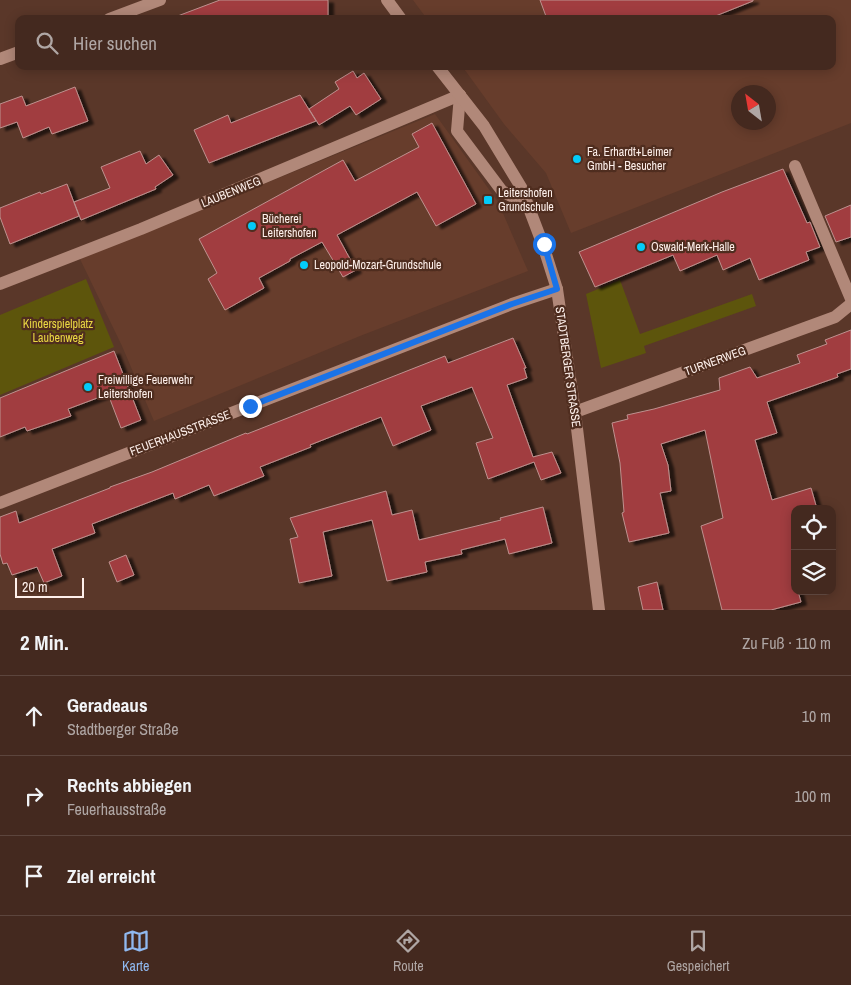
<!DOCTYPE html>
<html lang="de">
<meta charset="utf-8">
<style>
:root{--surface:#44291f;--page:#4e352c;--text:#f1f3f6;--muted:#afa6a4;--line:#5c453d;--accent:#90b9f0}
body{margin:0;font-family:"Archivo Narrow",sans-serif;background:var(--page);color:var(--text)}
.controls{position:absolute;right:15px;bottom:15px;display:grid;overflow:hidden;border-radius:10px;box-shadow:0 2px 12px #0003}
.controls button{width:45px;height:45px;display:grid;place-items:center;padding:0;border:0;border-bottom:1px solid var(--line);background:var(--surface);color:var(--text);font:25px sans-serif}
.compass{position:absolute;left:731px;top:85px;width:45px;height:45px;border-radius:50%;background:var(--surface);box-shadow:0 2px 12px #0003;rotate:329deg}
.scale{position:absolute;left:15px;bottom:12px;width:69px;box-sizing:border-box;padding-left:5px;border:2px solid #fdefea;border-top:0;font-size:14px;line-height:18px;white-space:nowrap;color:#fdefea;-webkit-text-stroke:4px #4f2d1f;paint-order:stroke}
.stop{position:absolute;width:15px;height:15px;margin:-11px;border:4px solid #1a73e8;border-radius:50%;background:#fff}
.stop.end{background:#1a73e8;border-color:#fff;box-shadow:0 1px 5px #0008}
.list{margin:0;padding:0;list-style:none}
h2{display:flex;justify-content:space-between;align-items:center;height:65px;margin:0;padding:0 20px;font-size:21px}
h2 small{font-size:16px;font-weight:400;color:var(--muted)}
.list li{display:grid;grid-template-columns:32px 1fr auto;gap:15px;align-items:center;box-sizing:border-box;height:80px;padding:0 20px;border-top:1px solid var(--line)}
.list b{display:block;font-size:19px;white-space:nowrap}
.list p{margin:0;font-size:16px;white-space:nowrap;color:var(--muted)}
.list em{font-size:16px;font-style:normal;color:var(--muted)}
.icon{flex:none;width:28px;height:28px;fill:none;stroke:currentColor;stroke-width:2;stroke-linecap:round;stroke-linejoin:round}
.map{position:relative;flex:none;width:851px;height:610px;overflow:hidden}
.search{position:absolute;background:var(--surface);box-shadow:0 2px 12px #0003;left:15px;right:15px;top:15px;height:55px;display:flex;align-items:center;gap:12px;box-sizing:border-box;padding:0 18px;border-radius:10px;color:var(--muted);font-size:19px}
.sheet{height:305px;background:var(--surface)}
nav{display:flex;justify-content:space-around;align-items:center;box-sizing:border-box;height:70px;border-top:1px solid var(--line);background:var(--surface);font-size:14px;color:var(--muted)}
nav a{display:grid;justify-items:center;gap:2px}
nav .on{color:var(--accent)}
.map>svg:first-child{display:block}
.built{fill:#673d2c;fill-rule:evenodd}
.green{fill:#5d550c}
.building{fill:#a13d3f;stroke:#be918f;filter:url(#shadow)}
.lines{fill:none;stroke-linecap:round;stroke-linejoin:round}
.service{stroke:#b18879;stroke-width:12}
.minor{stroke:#b18879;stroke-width:12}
.tertiary{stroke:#b18879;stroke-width:12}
.route{stroke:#1a73e8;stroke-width:6}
.poi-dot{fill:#03cbf9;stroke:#4f2d1f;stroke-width:2}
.labels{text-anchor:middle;stroke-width:4.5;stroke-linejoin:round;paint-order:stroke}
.poi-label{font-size:12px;fill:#fdefea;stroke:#4f2d1f;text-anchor:start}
.street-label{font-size:12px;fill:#fdefea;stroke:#4f2d1f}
.park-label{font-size:12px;fill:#ebd943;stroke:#4f2d1f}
</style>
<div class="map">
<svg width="851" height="610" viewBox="0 0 851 610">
<defs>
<filter id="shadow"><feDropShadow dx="5.5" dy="3" stdDeviation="1" flood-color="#0009"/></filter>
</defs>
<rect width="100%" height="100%" fill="#5a3729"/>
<g class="built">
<path d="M 413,0 L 851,0 L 851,123 L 571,233 L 546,173 L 504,124 L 462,66 L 832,66 L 832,19 L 427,19 ZM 738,92 L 768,92 L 768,122 L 738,122 Z"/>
<path d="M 435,114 L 498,202 L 528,271 L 360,336 L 154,421 L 122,346 L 80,259 Z"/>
</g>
<g class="green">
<path d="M 86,279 L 114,347 L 0,395 L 0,315 Z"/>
<path d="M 620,280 L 640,334 L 752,294 L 756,306 L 644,346 L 646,353 L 601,368 L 586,294 Z"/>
</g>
<g class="building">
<path d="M 220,0 L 328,0 L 328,19 L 175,19 L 175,17 Z"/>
<path d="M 540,0 L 753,0 L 753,1 L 708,19 L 547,19 Z"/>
<path d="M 353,71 L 357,78 L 364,73 L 381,99 L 356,115 L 350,106 L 319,125 L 309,109 L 339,89 L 335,82 Z"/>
<path d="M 75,87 L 88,121 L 52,134 L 49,127 L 23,138 L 17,122 L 0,128 L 0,104 L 22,96 L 26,106 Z"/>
<path d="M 300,95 L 316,121 L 209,163 L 194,130 L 228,115 L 231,123 Z"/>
<path d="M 432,123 L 476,204 L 436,226 L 417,192 L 337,235 L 356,270 L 343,277 L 322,242 L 290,259 L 290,261 L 259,278 L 264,288 L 225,310 L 208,279 L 217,273 L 199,239 L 343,160 L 355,181 L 419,147 L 412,134 Z"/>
<path d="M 140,151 L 146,164 L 159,155 L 173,175 L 155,187 L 156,189 L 81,220 L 74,202 L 110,188 L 101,167 Z"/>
<path d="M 783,169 L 807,223 L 810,222 L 820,247 L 806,252 L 809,260 L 759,280 L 750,258 L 723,270 L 717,255 L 680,271 L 673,255 L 595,287 L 579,252 L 722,192 Z"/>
<path d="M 67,184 L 79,216 L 10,244 L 0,217 L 0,208 L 40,192 L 41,194 Z"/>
<path d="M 851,205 L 851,237 L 836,242 L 825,216 Z"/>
<path d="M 851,330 L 851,369 L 837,374 L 838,377 L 767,402 L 777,433 L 755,440 L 772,500 L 811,488 L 817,509 L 795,509 L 795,591 L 798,591 L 801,602 L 771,610 L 722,610 L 701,526 L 723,518 L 705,430 L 661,444 L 668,465 L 671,491 L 660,493 L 669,533 L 629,542 L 622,513 L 624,512 L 620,463 L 612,423 L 628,419 L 627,415 L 654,409 L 720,390 L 719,378 L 750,367 L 757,378 L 800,363 L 797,355 L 827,344 L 825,340 Z"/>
<path d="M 513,338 L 526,368 L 524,368 L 527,378 L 507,385 L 533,457 L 552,452 L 561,473 L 541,480 L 534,462 L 488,479 L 476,443 L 493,438 L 472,387 L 421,406 L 431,430 L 393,446 L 381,417 L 310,445 L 311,447 L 260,467 L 264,476 L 214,496 L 209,485 L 175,499 L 173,493 L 92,524 L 95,533 L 52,549 L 62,576 L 44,583 L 37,567 L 12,575 L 7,563 L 3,564 L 0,554 L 0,517 L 16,511 L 19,523 L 110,488 L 110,487 L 152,472 L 246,433 L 247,434 L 445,356 L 448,363 Z"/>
<path d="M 114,351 L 141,420 L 121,428 L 108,394 L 68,409 L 71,416 L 27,431 L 25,427 L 0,437 L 0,398 Z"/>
<path d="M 386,491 L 392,515 L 412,510 L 419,540 L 501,520 L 500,518 L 543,507 L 552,543 L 509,554 L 505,539 L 461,550 L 462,554 L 425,562 L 427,572 L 387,581 L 372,520 L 323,532 L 332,576 L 299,583 L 290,539 L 298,537 L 290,518 Z"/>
<path d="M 126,555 L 134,575 L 117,582 L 109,562 Z"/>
<path d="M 657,582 L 663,610 L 643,610 L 638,587 Z"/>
</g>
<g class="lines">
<g class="service">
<path d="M 460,95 L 457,131 L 502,191 L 529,206"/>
<path d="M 795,166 L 851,299"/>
</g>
<g class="minor">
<path d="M 109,19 L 160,0"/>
<path d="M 0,59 L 19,52"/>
<path d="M 0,284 L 141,229 L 460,95"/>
<path d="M 575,412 L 835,317 L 851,304"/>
<path d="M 0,503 L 512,304 L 557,289"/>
</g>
<g class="tertiary">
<path d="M 387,0 L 401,19"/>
<path d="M 437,66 L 484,126 L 521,187 L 543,245 L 557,289 L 575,412 L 599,610"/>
</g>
</g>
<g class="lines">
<path class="route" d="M 250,406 L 512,304 L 557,289 L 544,244"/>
</g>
<g class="poi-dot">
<circle cx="577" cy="159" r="5"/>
<rect x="483" y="195" width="10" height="10" rx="2.5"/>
<circle cx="252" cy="226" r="5"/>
<circle cx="641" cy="247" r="5"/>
<circle cx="304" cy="265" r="5"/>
<circle cx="88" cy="387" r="5"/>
</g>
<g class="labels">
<g class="poi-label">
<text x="587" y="156">Fa. Erhardt+Leimer<tspan x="587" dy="14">GmbH - Besucher</tspan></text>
<text x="498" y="197">Leitershofen<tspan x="498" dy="14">Grundschule</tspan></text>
<text x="262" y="223">Bücherei<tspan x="262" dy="14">Leitershofen</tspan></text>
<text x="651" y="251">Oswald-Merk-Halle</text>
<text x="314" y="269">Leopold-Mozart-Grundschule</text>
<text x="98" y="384">Freiwillige Feuerwehr<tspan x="98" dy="14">Leitershofen</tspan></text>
</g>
<g class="street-label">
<text transform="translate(231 192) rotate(-22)" y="4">LAUBENWEG</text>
<text transform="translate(715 361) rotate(-20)" y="4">TURNERWEG</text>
<text transform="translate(568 367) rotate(82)" y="4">STADTBERGER STRASSE</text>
<text transform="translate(180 433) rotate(-21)" y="4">FEUERHAUSSTRASSE</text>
</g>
<g class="park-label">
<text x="58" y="328">Kinderspielplatz<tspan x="58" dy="14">Laubenweg</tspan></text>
</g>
</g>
</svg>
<div class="controls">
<button><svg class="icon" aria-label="locate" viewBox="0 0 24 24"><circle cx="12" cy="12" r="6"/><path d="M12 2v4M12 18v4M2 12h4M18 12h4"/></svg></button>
<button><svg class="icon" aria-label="layers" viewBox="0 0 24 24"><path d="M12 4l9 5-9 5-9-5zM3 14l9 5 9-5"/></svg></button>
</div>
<svg class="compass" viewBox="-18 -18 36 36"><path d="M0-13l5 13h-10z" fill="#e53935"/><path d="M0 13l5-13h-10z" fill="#afa6a4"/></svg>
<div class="scale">20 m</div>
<div class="stop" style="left:544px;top:244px"></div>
<div class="stop end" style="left:250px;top:406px"></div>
<div class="search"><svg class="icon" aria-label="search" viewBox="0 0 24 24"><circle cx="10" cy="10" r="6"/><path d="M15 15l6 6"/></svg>Hier suchen</div>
</div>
<section class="sheet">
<h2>2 Min.<small>Zu Fuß · 110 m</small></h2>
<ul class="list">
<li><svg class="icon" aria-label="ahead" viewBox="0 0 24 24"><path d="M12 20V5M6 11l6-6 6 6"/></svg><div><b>Geradeaus</b><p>Stadtberger Straße</p></div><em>10 m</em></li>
<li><svg class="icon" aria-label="right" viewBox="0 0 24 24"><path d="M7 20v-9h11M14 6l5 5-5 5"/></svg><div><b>Rechts abbiegen</b><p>Feuerhausstraße</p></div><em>100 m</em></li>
<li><svg class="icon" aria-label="arrive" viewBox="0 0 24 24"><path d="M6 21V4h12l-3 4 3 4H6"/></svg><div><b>Ziel erreicht</b></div></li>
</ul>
</section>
<nav>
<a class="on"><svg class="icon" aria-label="map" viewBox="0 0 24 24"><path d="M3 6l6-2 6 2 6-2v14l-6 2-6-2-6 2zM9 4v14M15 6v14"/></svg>Karte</a>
<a><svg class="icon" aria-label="directions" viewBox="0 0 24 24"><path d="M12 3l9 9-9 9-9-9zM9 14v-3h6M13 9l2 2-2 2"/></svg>Route</a>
<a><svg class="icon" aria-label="saved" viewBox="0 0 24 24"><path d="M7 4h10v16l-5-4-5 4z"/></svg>Gespeichert</a>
</nav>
